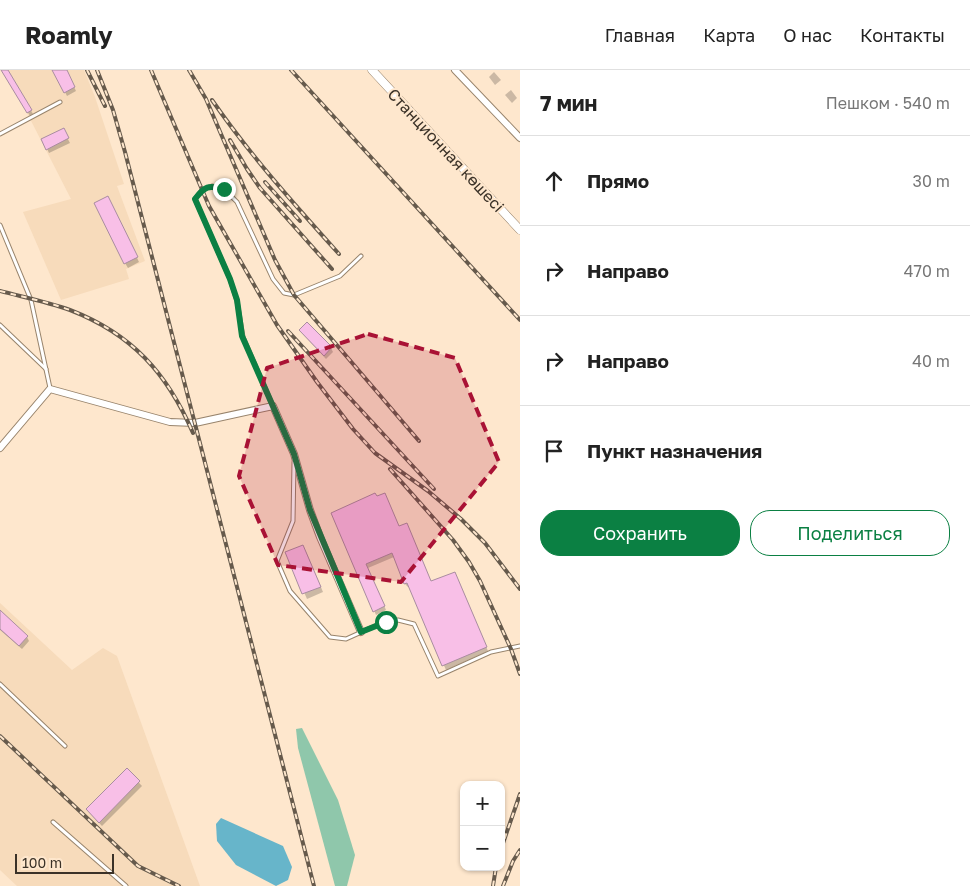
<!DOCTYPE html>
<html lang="ru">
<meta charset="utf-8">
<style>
:root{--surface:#fff;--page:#f6f6f6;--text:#222;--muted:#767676;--line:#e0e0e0;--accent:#0b8043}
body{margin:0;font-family:"Golos Text",sans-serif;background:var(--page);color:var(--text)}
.controls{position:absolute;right:15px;bottom:15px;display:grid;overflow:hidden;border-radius:10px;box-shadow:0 1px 4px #0004}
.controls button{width:45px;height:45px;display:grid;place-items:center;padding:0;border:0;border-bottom:1px solid var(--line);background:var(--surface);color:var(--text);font:25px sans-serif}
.scale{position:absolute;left:15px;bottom:12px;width:99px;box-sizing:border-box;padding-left:5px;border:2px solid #3b3228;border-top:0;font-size:14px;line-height:18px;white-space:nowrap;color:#3b3228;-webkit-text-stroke:4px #fee7cd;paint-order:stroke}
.stop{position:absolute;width:15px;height:15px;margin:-11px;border:4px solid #0b8043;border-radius:50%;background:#fff}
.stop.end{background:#0b8043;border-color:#fff;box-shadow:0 1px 5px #0008}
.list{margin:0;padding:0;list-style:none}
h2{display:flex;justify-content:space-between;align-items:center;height:65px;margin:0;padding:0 20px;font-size:21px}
h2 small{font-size:16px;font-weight:400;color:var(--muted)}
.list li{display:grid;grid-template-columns:32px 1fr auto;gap:15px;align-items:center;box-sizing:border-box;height:90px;padding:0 20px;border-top:1px solid var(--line)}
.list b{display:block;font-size:19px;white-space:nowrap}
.list em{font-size:16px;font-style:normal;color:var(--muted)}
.actions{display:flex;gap:10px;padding:15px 20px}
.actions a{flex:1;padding:11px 0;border:1px solid var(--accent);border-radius:20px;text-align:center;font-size:18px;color:var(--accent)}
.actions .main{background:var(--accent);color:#fff}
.icon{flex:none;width:28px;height:28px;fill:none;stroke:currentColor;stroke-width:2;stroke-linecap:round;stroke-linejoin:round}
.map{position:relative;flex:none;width:520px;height:816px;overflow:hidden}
header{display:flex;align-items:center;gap:30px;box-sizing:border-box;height:70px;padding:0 25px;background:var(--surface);border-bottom:1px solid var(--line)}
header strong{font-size:24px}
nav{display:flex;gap:28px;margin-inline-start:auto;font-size:18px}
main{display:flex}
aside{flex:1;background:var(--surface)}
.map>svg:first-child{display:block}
.built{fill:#f7dbbb}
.green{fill:#8fc7ab}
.water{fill:#67b5ca}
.shadow{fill:#0003}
.building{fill:#f8bfe7;stroke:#a98da0}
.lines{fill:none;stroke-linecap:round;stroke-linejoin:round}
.service-casing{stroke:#98846c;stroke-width:5}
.minor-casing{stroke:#98846c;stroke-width:8}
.tertiary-casing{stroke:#98846c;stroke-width:9}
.service{stroke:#fff;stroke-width:3}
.minor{stroke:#fff;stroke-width:6}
.tertiary{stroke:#fff;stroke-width:8}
.rail-casing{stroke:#665a4c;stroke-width:4}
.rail{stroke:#fee7cd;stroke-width:2;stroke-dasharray:5.5;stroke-linecap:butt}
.route{stroke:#0b8043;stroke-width:6}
.marked{fill:#a91235;fill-opacity:0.2;stroke:#a91235;stroke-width:4;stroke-dasharray:10 6;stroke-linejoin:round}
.labels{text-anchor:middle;stroke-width:4;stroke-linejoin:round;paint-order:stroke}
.street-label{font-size:16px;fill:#3b3228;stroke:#fee7cd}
</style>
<header>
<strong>Roamly</strong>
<nav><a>Главная</a><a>Карта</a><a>О нас</a><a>Контакты</a></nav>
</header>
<main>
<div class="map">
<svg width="520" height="816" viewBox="0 0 520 816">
<rect width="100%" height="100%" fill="#fee7cd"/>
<g class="built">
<path d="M 1,0 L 84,0 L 95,27 L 124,114 L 117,116 L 145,191 L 126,199 L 129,209 L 61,230 L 23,142 L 71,129 L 27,43 Z"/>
<path d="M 0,533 L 72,600 L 103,578 L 117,586 L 200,816 L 17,816 L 0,800 Z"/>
</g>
<path class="green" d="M 302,658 L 338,730 L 355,785 L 347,816 L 335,816 L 298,678 L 296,659 Z"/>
<path class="water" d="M 221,748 L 283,776 L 292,797 L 288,810 L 276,816 L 236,795 L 217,771 L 216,754 Z"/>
<g class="shadow">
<path d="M 3,0 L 7,0 L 33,44 L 30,46 Z"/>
<path d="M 54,0 L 66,0 L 76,21 L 67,26 Z"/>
<path d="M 494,2 L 501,10 L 495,15 L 489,7 Z"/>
<path d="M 511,20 L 517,28 L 512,33 L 505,25 Z"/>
<path d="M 63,60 L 70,73 L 49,83 L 43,70 Z"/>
<path d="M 110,132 L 139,192 L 128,198 L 125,193 Z"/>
<path d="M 300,261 L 331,278 L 333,282 L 326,289 Z"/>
<path d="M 333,443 L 399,458 L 431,513 L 456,507 L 488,581 L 446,600 L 409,517 L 408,517 L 405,514 L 394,487 L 368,498 L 386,540 L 376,545 Z"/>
<path d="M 306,482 L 323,522 L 307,529 L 287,483 Z"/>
<path d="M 0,542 L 27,567 L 29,571 L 22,579 L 0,560 Z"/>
<path d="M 127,700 L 142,716 L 102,756 L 90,743 Z"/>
</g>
<g class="building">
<path d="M 1,0 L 8,0 L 32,40 L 27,43 Z"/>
<path d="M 52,0 L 67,0 L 75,17 L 64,23 Z"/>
<path d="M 64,58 L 69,68 L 46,80 L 41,69 Z"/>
<path d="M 108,126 L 138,187 L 124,194 L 94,133 Z"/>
<path d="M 307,252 L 332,277 L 324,286 L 299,260 Z"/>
<path d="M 375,423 L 377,426 L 385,423 L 399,456 L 407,453 L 431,511 L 455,502 L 487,577 L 442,596 L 407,513 L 404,514 L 392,483 L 366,494 L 385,536 L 373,542 L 331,443 Z"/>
<path d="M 303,475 L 321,517 L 302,524 L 285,482 Z"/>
<path d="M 0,540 L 28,566 L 19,576 L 0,559 Z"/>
<path d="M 127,698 L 140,711 L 99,753 L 86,739 Z"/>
</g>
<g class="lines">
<g class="service-casing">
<g id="service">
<path d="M 0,64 L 60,32"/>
<path d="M 0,155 L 31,230 L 50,318"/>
<path d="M 0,255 L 46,299"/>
<path d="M 273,336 L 243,267 L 237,231 L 230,209 L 195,129 L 202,120 L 212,116 L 224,119 L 237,132 L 273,209 L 284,223 L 294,225 L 340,206 L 361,186"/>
<path d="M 294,392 L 293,451 L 277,491 L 290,521 L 330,567 L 346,569 L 386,551 L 398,550 L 414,554 L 438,606 L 491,582 L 520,576"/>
<path d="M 0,614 L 65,676"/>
<path d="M 53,752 L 126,816"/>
</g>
</g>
<g class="minor-casing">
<g id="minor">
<path d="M 455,0 L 520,68"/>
<path d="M 0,378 L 50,319 L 170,352 L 195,353 L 273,336 L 294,384 L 310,440 L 320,467 L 361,562"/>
</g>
</g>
<g class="tertiary-casing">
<path id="tertiary" d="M 372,0 L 520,160"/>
</g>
<use href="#service" class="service"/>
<use href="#minor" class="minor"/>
<use href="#tertiary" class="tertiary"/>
<g class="rail-casing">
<g id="rail">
<path d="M 87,0 L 105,36"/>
<path d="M 97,0 L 113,40 L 125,82 L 314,816"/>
<path d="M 151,0 L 209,136 L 277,255 L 317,312 L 353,359 L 375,383 L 428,421 L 461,449 L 485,473 L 520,519"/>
<path d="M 189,0 L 206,29 L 275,190 L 294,225 L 419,371"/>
<path d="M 291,0 L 520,250"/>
<path d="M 212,30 C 250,85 294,134 339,184"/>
<path d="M 230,70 L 247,99 L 260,118 L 332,199"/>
<path d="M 265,112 L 300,151"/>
<path d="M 0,221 C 23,227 48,232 70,240 C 132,264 167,303 193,363"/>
<path d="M 288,261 L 434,419"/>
<path d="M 390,399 L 453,470 L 469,492 L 480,511 L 511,579 L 520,604"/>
<path d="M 0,666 L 138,796 L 179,816"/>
<path d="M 501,779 L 520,724"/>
<path d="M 493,816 L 496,797"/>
<path d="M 503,816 L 513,791 L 520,780"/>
</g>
</g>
<use href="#rail" class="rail"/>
</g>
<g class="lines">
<path class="route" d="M 224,119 C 208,115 205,116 195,129 L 230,209 L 237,230 L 242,266 L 294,384 L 310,440 L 361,562 L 386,552"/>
</g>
<path class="marked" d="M 368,264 L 455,288 L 499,392 L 401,512 L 278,495 L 239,406 L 267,298 Z"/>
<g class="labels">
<g class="street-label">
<text transform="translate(446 80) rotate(47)" y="6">Станционная көшесі</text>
</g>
</g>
</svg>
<div class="controls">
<button>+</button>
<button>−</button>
</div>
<div class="scale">100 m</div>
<div class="stop" style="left:386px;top:552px"></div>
<div class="stop end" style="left:224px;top:119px"></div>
</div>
<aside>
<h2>7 мин<small>Пешком · 540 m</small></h2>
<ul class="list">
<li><svg class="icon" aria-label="ahead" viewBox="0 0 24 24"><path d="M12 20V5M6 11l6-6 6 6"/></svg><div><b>Прямо</b></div><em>30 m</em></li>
<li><svg class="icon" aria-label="right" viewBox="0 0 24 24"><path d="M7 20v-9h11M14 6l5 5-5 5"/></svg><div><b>Направо</b></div><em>470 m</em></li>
<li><svg class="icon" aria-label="right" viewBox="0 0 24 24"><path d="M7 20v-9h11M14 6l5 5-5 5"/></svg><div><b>Направо</b></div><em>40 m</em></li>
<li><svg class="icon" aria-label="arrive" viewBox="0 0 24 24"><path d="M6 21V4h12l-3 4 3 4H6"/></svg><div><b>Пункт назначения</b></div></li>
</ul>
<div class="actions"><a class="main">Сохранить</a><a>Поделиться</a></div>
</aside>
</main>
